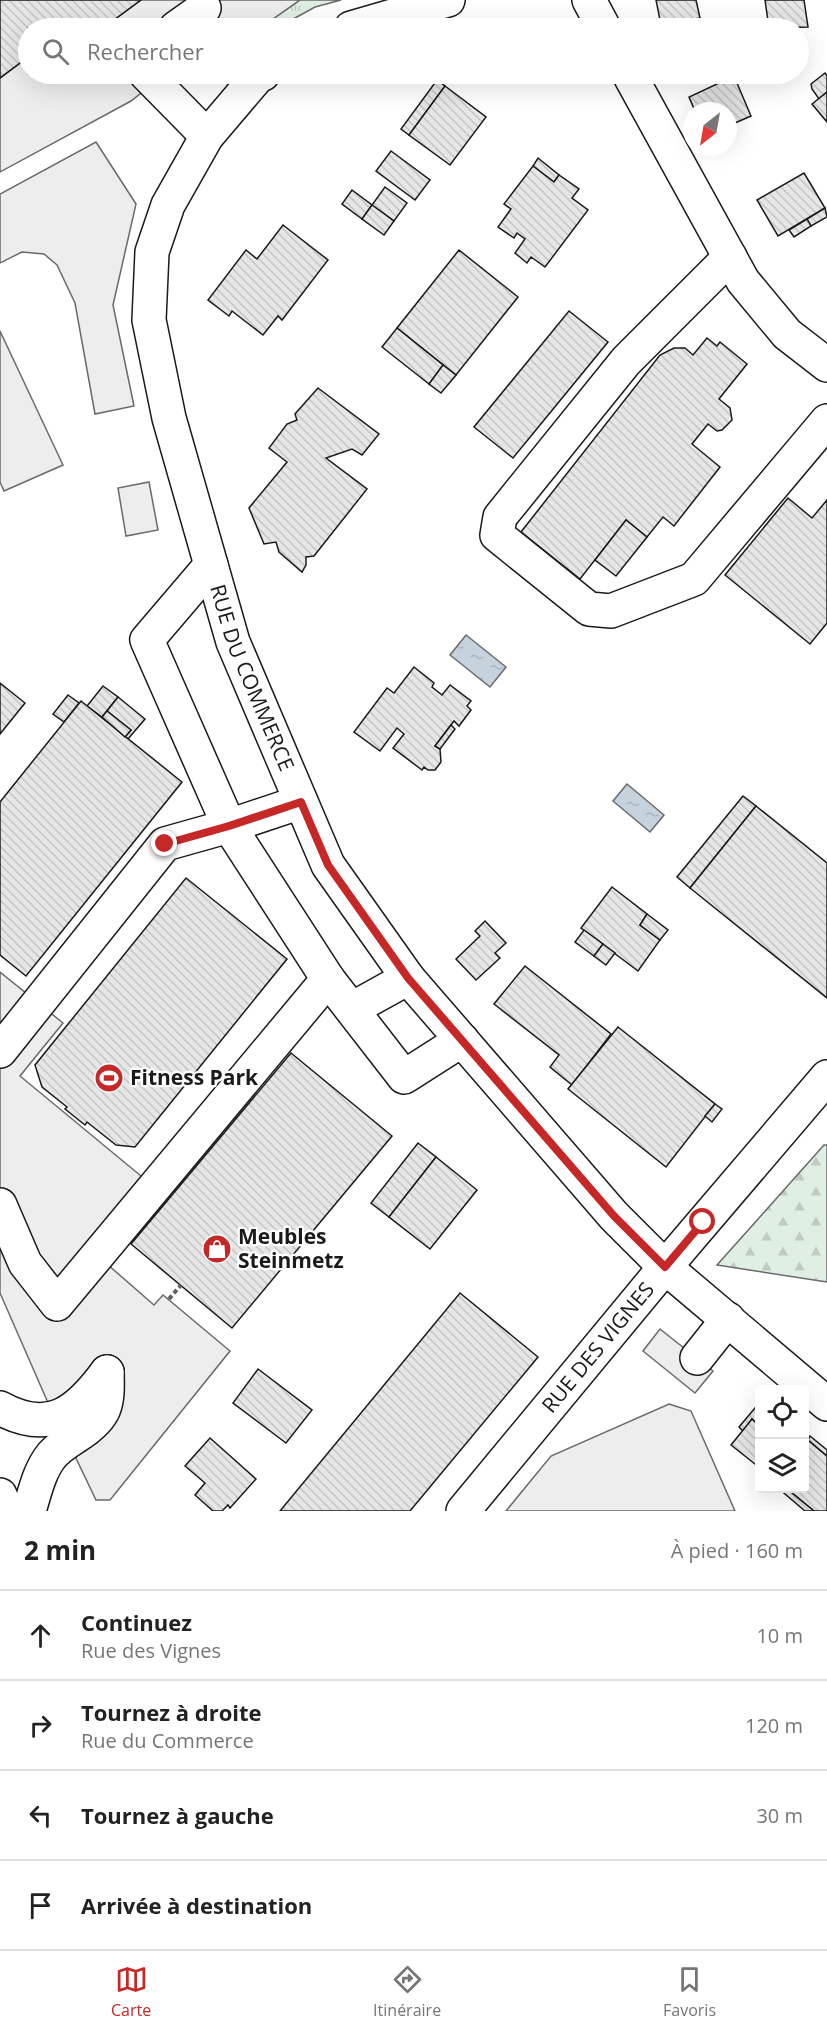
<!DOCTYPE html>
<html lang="fr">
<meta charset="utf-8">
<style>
:root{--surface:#fff;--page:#f2f2f2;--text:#222;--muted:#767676;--line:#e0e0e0;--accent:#c62828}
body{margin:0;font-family:"Open Sans",sans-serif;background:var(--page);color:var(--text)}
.controls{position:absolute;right:18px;bottom:18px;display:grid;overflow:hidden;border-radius:6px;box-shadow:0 6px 24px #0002}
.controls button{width:54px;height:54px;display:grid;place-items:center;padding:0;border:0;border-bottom:2px solid var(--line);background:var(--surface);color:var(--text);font:30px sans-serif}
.compass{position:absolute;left:683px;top:102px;width:54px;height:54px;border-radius:50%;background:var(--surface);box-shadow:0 6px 24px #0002;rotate:211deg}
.stop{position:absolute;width:18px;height:18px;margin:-14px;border:4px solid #c62828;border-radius:50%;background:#fff}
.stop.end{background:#c62828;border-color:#fff;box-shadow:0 2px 6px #0008}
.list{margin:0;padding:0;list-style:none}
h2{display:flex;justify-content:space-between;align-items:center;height:78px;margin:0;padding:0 24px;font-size:26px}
h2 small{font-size:20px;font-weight:400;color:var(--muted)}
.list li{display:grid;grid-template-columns:39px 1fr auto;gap:18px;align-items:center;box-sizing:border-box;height:90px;padding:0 24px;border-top:2px solid var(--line)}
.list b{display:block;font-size:22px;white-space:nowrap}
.list p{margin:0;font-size:20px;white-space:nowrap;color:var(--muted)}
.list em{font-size:20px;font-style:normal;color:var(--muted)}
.icon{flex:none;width:33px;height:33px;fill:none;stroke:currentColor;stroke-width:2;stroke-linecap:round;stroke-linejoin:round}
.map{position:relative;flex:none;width:827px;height:1511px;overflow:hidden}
.search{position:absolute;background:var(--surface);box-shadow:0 6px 24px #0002;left:18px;right:18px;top:18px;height:66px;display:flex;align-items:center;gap:15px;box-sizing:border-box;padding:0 21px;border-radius:33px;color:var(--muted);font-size:22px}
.sheet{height:438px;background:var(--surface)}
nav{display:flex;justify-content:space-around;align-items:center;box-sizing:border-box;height:84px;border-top:2px solid var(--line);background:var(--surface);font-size:16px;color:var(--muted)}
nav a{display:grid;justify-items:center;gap:3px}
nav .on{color:var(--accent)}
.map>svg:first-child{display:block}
.grass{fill:url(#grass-tufts);stroke:#6a6a6a;stroke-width:1.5}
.forest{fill:url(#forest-firs);stroke:#6a6a6a;stroke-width:1.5}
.parking{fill:#ededed;stroke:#6a6a6a;stroke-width:1.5}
.water{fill:url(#water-ripples);stroke:#6a6a6a;stroke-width:1.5}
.building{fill:url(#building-back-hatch);stroke:#1a1a1a;stroke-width:1.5}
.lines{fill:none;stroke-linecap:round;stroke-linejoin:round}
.minor-casing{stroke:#1a1a1a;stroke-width:36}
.major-casing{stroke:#1a1a1a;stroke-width:36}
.path{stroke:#5f5f5f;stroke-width:4;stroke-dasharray:4.5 3;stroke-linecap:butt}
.minor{stroke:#fff;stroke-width:33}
.major{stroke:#fff;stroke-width:33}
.route{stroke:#c62828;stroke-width:8}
.labels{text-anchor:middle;stroke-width:4.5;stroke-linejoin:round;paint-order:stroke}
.street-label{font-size:21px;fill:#1a1a1a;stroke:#fff}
.poi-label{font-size:21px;font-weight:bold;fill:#1a1a1a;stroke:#fff;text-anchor:start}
</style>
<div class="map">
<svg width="827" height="1511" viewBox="0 0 827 1511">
<defs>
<pattern id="grass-tufts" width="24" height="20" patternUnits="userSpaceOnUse" patternTransform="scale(1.5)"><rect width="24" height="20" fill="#e0efe3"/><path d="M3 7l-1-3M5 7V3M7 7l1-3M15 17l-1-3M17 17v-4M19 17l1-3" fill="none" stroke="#c0ccc2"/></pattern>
<pattern id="forest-firs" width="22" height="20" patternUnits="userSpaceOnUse" patternTransform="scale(1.5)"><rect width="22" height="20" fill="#e0efe3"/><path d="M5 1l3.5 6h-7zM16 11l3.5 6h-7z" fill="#c0ccc2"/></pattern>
<pattern id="water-ripples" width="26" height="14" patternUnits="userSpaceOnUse" patternTransform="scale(1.5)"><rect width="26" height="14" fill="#c6d2dc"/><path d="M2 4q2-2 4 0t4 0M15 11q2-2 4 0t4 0" fill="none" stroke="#aab4bc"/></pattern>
<pattern id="building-back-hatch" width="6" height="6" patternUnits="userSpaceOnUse" patternTransform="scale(1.5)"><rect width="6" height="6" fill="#e6e6e6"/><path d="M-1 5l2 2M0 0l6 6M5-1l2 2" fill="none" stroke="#c5c5c5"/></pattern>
</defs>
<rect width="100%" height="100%" fill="#fff"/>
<path class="grass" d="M 300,0 L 341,0 L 315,7 L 277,28 L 260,28 Z"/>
<path class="forest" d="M 824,1145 L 827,1145 L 827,1282 L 717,1265 Z"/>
<g class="parking">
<path d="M 141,0 L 300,0 L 260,28 L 103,28 Z"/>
<path d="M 28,57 L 28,74 L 165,74 L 131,101 L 0,172 L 0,78 Z"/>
<path d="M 96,142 L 136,204 L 113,305 L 134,406 L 95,414 L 75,303 L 57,265 L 44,254 L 22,252 L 0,263 L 0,194 Z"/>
<path d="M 0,331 L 63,465 L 4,491 L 0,482 Z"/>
<path d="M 149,482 L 158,530 L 126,536 L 118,488 Z"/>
<path d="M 0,972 L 63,1023 L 20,1076 L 164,1195 L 107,1264 L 154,1305 L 163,1295 L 230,1351 L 110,1500 L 96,1500 L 74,1454 L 97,1443 L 74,1394 L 49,1405 L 0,1293 Z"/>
<path d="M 660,1329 L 713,1371 L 695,1393 L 643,1351 Z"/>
<path d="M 669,1404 L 691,1411 L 735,1511 L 506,1511 L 551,1456 Z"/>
</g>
<g class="water">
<path d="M 466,635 L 506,667 L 490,687 L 450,655 Z"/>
<path d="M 627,784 L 664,815 L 650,832 L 613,801 Z"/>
</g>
<g class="building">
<path d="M 0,0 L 141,0 L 103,28 L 28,28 L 28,57 L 0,78 Z"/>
<path d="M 656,0 L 696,0 L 700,18 L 661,25 Z"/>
<path d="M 765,0 L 804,0 L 808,27 L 769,28 Z"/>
<path d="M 825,73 L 827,76 L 827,92 L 819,99 L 812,89 L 811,84 Z"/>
<path d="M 734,76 L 751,116 L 728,126 L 728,111 L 695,111 L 689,97 Z"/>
<path d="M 437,80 L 445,86 L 409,135 L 401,129 Z"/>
<path d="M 445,86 L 486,117 L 450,165 L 409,135 Z"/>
<path d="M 827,92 L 827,122 L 812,104 Z"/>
<path d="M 391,151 L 430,180 L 415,200 L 376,171 Z"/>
<path d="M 538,158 L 559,175 L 554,182 L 533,166 Z"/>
<path d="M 533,166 L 554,182 L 559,175 L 579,189 L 572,198 L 588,210 L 545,267 L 531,257 L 527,263 L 515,253 L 525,239 L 517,233 L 514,238 L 498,227 L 511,209 L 504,204 Z"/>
<path d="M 804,173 L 825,208 L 778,236 L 757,200 Z"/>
<path d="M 385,187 L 407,203 L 394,221 L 372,205 Z"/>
<path d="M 352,190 L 372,205 L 362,219 L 342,204 Z"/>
<path d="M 372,205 L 394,221 L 384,235 L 362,219 Z"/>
<path d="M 825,208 L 827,217 L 811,226 L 807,219 Z"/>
<path d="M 807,219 L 811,226 L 794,237 L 789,230 Z"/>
<path d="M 283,225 L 328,260 L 282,320 L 278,316 L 263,335 L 232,311 L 229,316 L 208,300 L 246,250 L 257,259 Z"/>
<path d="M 459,250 L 518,297 L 456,375 L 397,328 Z"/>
<path d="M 569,311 L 608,342 L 513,458 L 474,427 Z"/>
<path d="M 397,328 L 443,365 L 429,384 L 382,347 Z"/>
<path d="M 707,338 L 717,346 L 720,342 L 747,364 L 719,399 L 730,408 L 732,420 L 722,430 L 717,431 L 708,424 L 692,444 L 720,467 L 674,526 L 663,517 L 647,537 L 626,520 L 580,579 L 521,532 L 660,355 L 674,348 L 685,348 L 693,355 Z"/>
<path d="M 443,365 L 456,375 L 441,393 L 429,384 Z"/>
<path d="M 318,388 L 379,434 L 362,455 L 352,449 L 326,458 L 367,489 L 314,556 L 306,557 L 306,565 L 302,572 L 279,552 L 276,542 L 264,544 L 249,508 L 287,462 L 269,448 L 287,424 L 297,420 L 295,414 Z"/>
<path d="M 788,498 L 812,518 L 827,500 L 827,623 L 810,644 L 725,575 Z"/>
<path d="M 626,520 L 647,537 L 616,576 L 595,560 Z"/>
<path d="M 414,667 L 434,683 L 432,687 L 442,695 L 450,685 L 471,701 L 467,706 L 471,710 L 459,726 L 454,721 L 435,746 L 440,749 L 441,762 L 435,770 L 428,770 L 424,767 L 422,770 L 393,748 L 404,734 L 397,728 L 380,751 L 354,732 L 387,688 L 394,693 Z"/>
<path d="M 0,683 L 25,703 L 0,734 Z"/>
<path d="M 103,686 L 118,697 L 102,717 L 87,706 Z"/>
<path d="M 68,695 L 79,703 L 64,722 L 53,714 Z"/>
<path d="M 118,697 L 145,719 L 128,739 L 125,737 L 131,730 L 107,711 Z"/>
<path d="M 81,701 L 182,782 L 26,976 L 0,955 L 0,802 Z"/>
<path d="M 107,711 L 131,730 L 125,737 L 102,717 Z"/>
<path d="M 451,725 L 455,729 L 440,749 L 435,746 Z"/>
<path d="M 743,796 L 756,806 L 690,888 L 677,877 Z"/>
<path d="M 756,806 L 827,863 L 827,998 L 690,888 Z"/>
<path d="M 186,878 L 287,959 L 135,1147 L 116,1145 L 87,1122 L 85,1125 L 65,1109 L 67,1107 L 42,1087 L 35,1065 Z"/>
<path d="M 612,887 L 647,914 L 640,925 L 660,940 L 638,971 L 581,928 Z"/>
<path d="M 647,914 L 668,930 L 660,940 L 640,925 Z"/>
<path d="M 485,921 L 506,943 L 495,953 L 500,958 L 476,980 L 456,959 L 480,936 L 475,931 Z"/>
<path d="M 584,930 L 603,944 L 594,956 L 575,942 Z"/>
<path d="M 603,944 L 615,953 L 606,965 L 594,956 Z"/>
<path d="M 525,966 L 611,1034 L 572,1085 L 550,1067 L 559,1055 L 494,1004 Z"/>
<path d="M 618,1027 L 715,1104 L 666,1167 L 568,1089 Z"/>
<path d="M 291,1053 L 392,1136 L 232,1328 L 131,1244 Z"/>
<path d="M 715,1104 L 722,1109 L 712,1122 L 705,1116 Z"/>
<path d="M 418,1143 L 436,1157 L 389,1217 L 371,1203 Z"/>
<path d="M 436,1157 L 477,1190 L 430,1249 L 389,1217 Z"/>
<path d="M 460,1293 L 538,1357 L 410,1511 L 280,1511 Z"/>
<path d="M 258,1369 L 312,1410 L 286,1443 L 233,1403 Z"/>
<path d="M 760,1402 L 760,1419 L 756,1423 L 752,1419 L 743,1431 L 739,1427 Z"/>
<path d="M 752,1419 L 756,1423 L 760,1419 L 760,1468 L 731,1445 Z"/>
<path d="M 809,1436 L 808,1440 L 827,1456 L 827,1511 L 814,1511 L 786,1488 L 804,1488 L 804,1442 Z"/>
<path d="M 810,1436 L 827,1450 L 827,1456 L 808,1440 Z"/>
<path d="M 210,1438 L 256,1479 L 230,1508 L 228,1505 L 222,1511 L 213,1511 L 195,1495 L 205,1483 L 185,1466 Z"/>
<path d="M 778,1488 L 786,1488 L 814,1511 L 805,1511 Z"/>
</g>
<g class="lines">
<g class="minor-casing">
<g id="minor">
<path d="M 589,0 L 604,28"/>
<path d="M 176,28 L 204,8"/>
<path d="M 351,28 L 448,0"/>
<path d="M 146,74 L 207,136"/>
<path id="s1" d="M 263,74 L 258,76 L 207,136 L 168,205 L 152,252 L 149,320 L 169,418 L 233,642 L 328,865 L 408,978 L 614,1216 L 665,1267 L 827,1404"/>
<path d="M 629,74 L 743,281 L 787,334 L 827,365"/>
<path d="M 730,257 L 626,361 L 500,517 L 497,535 L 589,609 L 611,611 L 694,579 L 827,421"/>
<path d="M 211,565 L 147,640 L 229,826 L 328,979 L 404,1077 L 462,1040"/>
<path d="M 352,1009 L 408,978"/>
<path d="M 0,1051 L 165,844 L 229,826 L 301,802"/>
<path d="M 0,1205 L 25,1263 L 57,1304 L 328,979"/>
<path d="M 697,1358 L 728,1319"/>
<path d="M 0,1408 C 49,1435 77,1413 107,1372"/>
<path d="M 29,1511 C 35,1492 39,1471 52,1455 C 60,1446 69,1441 78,1435 C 107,1416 108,1405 107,1372"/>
<path id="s2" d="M 463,1511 L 665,1267 L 827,1077"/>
</g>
</g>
<g class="major-casing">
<path id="major" d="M 0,1495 L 7,1511"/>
</g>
<path class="path" d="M 169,1299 L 181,1285"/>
<use href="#minor" class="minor"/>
<use href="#major" class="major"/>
</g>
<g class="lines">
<path class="route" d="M 165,844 L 229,826 L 301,802 L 328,865 L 408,978 L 614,1216 L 665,1267 L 703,1222"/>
</g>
<defs>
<g id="stadium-disc" transform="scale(1.5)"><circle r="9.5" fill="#c62828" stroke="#fff"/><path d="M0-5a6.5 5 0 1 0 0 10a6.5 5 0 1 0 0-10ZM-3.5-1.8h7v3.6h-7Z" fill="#fff"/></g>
<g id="shop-disc" transform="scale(1.5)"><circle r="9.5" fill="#c62828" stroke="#fff"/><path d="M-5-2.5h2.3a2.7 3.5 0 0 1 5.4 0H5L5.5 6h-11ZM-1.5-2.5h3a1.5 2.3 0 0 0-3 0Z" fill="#fff"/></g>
</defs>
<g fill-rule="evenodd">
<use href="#stadium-disc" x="109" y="1078"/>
<use href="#shop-disc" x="217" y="1249"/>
</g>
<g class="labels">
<g class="street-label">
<text dy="7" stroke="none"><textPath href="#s1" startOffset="654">RUE DU COMMERCE</textPath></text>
<text dy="7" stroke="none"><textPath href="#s2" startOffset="212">RUE DES VIGNES</textPath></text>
</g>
<g class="poi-label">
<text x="130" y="1085">Fitness Park</text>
<text x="238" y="1244">Meubles<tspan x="238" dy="24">Steinmetz</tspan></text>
</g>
</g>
</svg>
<div class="controls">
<button><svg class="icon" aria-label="locate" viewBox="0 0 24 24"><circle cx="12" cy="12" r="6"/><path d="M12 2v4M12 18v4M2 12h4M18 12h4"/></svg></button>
<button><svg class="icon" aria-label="layers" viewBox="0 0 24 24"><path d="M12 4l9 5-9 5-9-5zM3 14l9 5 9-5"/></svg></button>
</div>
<svg class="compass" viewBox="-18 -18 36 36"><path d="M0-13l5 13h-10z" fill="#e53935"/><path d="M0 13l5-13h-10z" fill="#767676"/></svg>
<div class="stop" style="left:703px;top:1222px"></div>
<div class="stop end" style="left:165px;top:844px"></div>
<div class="search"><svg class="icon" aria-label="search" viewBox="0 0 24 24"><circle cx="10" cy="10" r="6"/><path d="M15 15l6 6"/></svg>Rechercher</div>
</div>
<section class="sheet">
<h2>2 min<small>À pied · 160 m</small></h2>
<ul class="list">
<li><svg class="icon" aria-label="ahead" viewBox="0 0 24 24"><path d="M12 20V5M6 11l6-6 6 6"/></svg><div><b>Continuez</b><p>Rue des Vignes</p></div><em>10 m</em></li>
<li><svg class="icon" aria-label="right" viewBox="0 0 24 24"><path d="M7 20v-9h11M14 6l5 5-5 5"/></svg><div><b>Tournez à droite</b><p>Rue du Commerce</p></div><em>120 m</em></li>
<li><svg class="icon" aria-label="left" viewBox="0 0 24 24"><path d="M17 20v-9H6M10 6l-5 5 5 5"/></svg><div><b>Tournez à gauche</b></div><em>30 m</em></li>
<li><svg class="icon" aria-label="arrive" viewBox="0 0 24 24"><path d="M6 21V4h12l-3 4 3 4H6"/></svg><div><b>Arrivée à destination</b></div></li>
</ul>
</section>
<nav>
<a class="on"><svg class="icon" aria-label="map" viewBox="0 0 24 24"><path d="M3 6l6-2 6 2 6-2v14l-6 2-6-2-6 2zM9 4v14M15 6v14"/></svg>Carte</a>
<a><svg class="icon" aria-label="directions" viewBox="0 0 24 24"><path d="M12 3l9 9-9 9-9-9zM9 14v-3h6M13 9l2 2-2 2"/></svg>Itinéraire</a>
<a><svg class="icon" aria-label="saved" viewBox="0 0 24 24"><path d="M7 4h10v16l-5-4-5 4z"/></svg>Favoris</a>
</nav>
